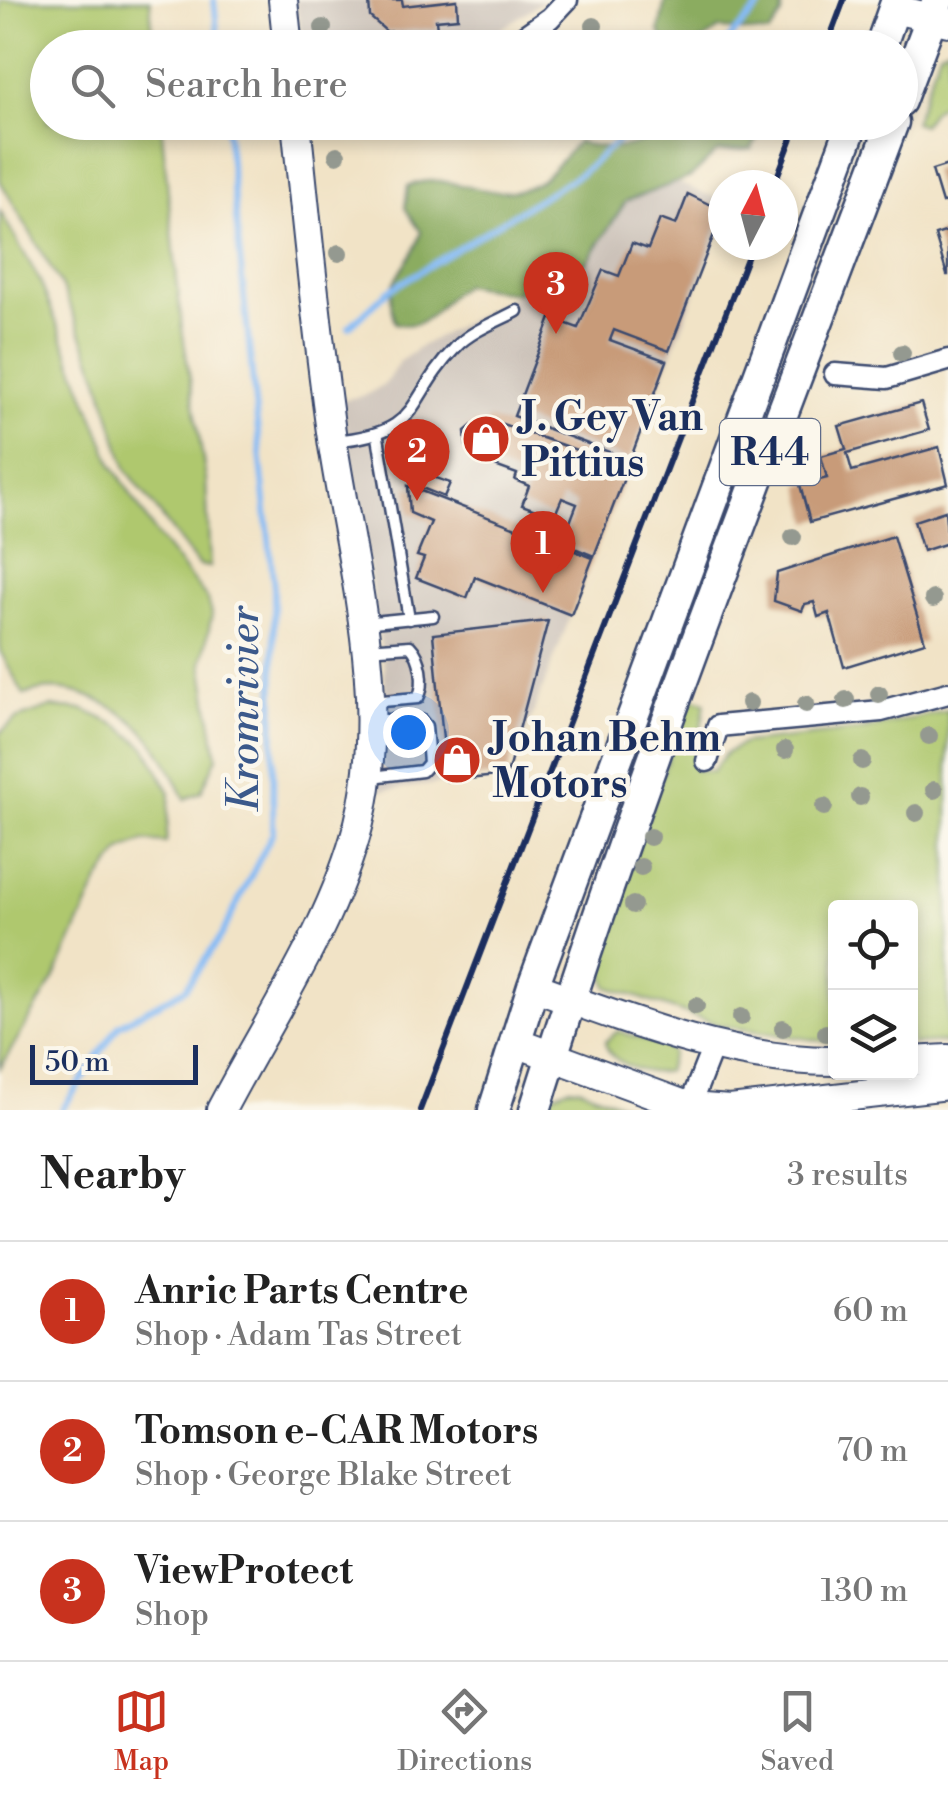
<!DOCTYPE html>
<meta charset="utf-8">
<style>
:root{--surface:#fff;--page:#f6f6f6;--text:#222;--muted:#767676;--line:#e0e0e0;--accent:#c8321e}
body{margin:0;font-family:"Libre Bodoni",serif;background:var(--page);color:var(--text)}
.controls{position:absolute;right:30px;bottom:30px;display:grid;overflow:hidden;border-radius:10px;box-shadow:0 5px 15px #0003}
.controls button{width:90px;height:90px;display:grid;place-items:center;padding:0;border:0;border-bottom:2px solid var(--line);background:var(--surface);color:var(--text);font:50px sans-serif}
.compass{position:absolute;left:708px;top:170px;width:90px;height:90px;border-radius:50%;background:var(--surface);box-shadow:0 5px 15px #0003;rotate:6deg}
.scale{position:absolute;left:30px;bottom:25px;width:168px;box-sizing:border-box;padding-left:10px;border:5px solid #1b2f5e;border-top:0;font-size:28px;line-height:35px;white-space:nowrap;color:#1b2f5e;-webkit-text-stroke:8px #fbf7ec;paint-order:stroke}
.you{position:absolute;left:408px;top:732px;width:35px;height:35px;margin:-25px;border:8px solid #fff;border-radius:50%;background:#1a73e8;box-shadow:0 0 0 15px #1a73e833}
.badge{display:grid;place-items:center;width:65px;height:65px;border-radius:50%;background:var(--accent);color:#fff;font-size:32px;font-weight:700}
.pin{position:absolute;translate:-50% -82px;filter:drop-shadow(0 2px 5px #0008)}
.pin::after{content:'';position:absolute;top:52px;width:35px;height:30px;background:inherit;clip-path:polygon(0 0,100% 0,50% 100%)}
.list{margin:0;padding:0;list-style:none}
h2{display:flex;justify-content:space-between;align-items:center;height:130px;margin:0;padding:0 40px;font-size:42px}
h2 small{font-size:32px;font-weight:400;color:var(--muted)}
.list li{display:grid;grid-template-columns:65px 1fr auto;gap:30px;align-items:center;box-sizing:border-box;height:140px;padding:0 40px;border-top:2px solid var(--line)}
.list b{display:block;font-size:38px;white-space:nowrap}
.list p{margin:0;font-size:32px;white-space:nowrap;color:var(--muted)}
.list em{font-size:32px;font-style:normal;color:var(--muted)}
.icon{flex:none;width:55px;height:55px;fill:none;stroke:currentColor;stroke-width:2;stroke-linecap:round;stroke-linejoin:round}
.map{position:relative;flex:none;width:948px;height:1110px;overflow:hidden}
.search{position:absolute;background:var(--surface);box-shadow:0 5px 15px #0003;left:30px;right:30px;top:30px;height:110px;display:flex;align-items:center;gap:25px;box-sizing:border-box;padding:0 35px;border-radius:55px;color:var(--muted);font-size:38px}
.sheet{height:550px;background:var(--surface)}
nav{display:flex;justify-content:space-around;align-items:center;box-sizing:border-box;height:140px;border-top:2px solid var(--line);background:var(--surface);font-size:28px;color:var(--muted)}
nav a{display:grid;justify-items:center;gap:5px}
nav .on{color:var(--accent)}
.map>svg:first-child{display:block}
.industrial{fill:#ccc2b9}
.green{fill:#afc86e;stroke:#657c66;stroke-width:2.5}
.forest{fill:#8bac61;stroke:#536e60;stroke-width:2.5}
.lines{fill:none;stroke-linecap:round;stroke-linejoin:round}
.stream{stroke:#86bbf5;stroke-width:6}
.building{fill:#c89b79}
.lane-casing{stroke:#3b4a6e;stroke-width:15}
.street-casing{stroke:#3b4a6e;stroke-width:25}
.secondary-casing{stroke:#3b4a6e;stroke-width:32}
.primary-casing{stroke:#3b4a6e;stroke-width:35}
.lane{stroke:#fff;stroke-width:10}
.street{stroke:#fff;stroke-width:20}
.secondary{stroke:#fff;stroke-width:28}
.primary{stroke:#fff;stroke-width:30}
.rail{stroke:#1b2f5e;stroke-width:6}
.tree{fill:#949990}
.labels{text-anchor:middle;stroke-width:9;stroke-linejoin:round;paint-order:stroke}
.shield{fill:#fbf7ec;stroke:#5e6b89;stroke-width:2.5}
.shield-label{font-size:38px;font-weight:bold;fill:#1b2f5e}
.poi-label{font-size:40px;font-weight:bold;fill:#1b2f5e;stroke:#fbf7ec;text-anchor:start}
.water-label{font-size:42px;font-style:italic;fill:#3b598b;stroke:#fbf7ec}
</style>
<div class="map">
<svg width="948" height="1110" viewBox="0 0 948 1110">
<rect width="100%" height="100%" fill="#fbf7ec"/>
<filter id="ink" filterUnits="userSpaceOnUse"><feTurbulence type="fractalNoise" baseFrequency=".01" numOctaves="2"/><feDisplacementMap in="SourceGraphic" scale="20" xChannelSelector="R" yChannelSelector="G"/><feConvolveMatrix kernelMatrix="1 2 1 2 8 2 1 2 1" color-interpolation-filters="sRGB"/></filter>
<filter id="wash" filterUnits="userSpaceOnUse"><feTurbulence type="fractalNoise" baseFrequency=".0048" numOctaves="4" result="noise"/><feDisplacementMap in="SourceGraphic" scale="40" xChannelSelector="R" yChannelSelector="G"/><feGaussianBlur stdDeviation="2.25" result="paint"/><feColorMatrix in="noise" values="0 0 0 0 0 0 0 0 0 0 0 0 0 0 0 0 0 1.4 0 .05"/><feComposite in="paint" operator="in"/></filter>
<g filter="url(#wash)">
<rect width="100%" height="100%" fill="#f1e3c6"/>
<g class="industrial">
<path d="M 295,0 L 544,0 L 473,48 L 311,47 L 301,32 Z"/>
<path d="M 678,183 L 723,201 L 723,221 L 518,752 L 513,754 L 507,775 L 379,791 L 386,727 L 384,667 L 342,400 L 366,395 L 385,384 L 399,362 L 423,345 L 556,272 L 587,262 L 626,201 Z"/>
</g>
<g class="green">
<path d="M 0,0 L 150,0 L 153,47 L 48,48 L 48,122 L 161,123 L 182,329 L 206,479 L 210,567 L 198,565 L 126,469 L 97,372 L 61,285 L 0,181 Z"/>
<path d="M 948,46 L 948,100 L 933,110 L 922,125 L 914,122 L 940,51 Z"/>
<path d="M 0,211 L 40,281 L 113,466 L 157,536 L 208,600 L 212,614 L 202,663 L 217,757 L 201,792 L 185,799 C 158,743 145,718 85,695 C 65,688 43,687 24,695 L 0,651 Z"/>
<path d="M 689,697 L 705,702 L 695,770 L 712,772 L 725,754 L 744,743 L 863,730 L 948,710 L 948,1042 L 911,1044 L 910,908 L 836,908 L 835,1043 L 722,1026 L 608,987 L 599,958 Z"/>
<path d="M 51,707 L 84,710 L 119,726 L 146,748 L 170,793 L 166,843 L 144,841 L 121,851 L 99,881 L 54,979 L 0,1068 L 0,733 L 16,719 Z"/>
<path d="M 618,1031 L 666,1046 L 672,1053 L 667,1071 C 647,1077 609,1063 605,1042 Z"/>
<path d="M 570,1087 L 579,1088 L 636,1110 L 545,1110 L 552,1095 Z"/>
</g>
<g class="forest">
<path d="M 665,0 L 782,0 L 782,15 L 769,34 L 719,29 L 695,47 L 664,40 L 659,31 Z"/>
<path d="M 676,122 L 763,123 L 752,149 L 717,152 L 691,177 L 626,201 L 587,262 L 574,269 L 556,272 L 514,293 L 464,285 C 437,301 432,332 395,323 C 380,276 412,269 421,232 L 405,208 L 408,186 C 451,167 494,210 538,182 C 552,173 565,155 577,142 C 624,154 635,147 676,122 Z"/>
</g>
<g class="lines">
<g class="stream">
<path d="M 214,0 L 219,48"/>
<path d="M 721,48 L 766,0"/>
<path d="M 349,327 L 388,291 L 581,173 L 640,122"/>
<path d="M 62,1110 L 119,1025 L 185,989 L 221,936 L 273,832 L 274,588 L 226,122"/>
</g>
</g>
<g id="blocks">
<g class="building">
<path d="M 369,0 L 402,0 L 403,6 L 457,0 L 458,18 L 436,20 L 437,28 L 387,32 L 370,17 Z"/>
<path d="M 948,165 L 948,202 L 942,203 L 932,170 Z"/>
<path d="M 688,194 L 723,211 L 669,351 L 614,330 L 610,340 L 667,361 L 630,460 L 514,416 L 551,318 L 578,328 L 603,270 L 619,276 L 632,243 L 648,249 L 660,219 L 676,225 Z"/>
<path d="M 948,231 L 948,275 L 947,275 L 935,235 Z"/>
<path d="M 921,403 L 929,430 L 847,453 L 852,471 L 939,447 L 948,484 L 810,522 L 800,485 L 827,478 L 821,456 L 846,449 L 839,426 Z"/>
<path d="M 488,419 L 628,468 L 594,556 L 562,543 L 577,504 L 562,498 L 554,517 L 522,505 L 529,486 L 515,480 L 517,474 L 473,458 L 476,450 L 466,446 L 465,431 L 475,423 L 485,426 Z"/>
<path d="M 422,473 L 450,483 L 444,497 L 417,486 Z"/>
<path d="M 408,486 L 593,558 L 571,615 L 475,577 L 467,598 L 416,578 L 424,558 L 417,556 L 431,522 L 410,513 Z"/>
<path d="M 945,511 L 948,543 L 923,551 L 914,521 Z"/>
<path d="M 893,536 L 925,642 L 844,667 L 829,613 L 818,617 L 814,602 L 805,604 L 802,611 L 774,601 L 777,573 Z"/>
<path d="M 548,621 L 507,775 L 447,781 L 433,634 Z"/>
</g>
</g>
</g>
<g filter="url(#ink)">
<use href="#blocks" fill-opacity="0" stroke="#3b4a6e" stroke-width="2.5"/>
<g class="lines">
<g class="lane-casing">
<g id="lane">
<path d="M 378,437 L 409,619"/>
<path d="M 333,441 C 426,433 404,400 456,347 C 471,331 498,321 517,311"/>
<path d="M 363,623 L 433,616"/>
<path d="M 366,649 L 410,646 C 421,657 426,683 418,698 L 370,702"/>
<path d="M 372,777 L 422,771 L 429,763 L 426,726 L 421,720 L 375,720"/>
</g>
</g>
<g class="street-casing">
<g id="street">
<path d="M 507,48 L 550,18 L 567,0"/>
<path d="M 835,374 L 887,378 L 948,360"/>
<path d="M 707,761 L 718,726 L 881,711 L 948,693"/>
<path d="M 688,1110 L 714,1044"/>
</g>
</g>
<g class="secondary-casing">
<g id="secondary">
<path d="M 283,0 L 288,48"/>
<path d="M 894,9 L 948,22"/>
<path d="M 533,986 C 628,1021 733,1062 836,1061"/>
<path d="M 514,1042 L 690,1107 L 730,1110 L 948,1085"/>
<path d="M 910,1061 L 948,1059"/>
<path d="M 221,1110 C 269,1018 333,925 359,823 C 390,697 351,565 332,439 C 317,334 307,228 296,122"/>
</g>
</g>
<g class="primary-casing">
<g id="primary">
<path d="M 880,48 L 897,0"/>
<path d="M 900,101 L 938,0"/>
<path d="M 494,1110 L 533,986 L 853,122"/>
<path d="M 535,1110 C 639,776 770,450 893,122"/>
</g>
</g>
<use href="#lane" class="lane"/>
<use href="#street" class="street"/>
<use href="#secondary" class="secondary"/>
<use href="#primary" class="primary"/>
<g class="rail">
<path d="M 826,48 L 844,0"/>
<path d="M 774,185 L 798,122"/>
<path d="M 420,1110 L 752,245"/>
</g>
</g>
<g class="tree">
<circle cx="594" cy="26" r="9"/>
<circle cx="323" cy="28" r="9"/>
<circle cx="467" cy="33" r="9"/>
<circle cx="337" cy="155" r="9"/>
<circle cx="339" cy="253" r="9"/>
<circle cx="902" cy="353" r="9"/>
<circle cx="793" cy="537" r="9"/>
<circle cx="933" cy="599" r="9"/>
<circle cx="879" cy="694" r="9"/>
<circle cx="846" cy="700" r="9"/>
<circle cx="749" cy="703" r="9"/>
<circle cx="806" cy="704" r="9"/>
<circle cx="929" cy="736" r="9"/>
<circle cx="785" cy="750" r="9"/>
<circle cx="862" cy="761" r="9"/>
<circle cx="934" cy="790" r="9"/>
<circle cx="860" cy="797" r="9"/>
<circle cx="824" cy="807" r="9"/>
<circle cx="916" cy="813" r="9"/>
<circle cx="650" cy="837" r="9"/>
<circle cx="641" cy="867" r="9"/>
<circle cx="633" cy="905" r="9"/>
<circle cx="696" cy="1006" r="9"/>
<circle cx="741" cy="1017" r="9"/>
<circle cx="783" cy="1028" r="9"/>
<circle cx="826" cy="1033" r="9"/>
</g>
</g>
<defs>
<g id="shop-disc" transform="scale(2.5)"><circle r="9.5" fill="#c8321e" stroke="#fbf7ec"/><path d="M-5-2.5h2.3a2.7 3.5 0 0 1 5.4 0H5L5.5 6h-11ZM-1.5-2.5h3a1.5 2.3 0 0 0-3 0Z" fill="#fff"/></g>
</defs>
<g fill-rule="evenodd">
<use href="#shop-disc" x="486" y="439"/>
<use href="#shop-disc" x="457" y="760"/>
</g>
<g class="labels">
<rect class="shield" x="720" y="419" width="100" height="66" rx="8"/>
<g class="shield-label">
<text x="770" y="465">R44</text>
</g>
<g class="poi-label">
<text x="521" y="430">J. Gey Van<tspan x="521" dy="46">Pittius</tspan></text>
<text x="492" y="751">Johan Behm<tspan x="492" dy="46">Motors</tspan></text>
</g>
<g class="water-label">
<text transform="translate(243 709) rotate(-90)" y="15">Kromrivier</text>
</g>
</g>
</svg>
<div class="controls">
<button><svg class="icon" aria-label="locate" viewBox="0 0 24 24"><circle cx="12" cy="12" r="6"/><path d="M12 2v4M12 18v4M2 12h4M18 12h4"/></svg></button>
<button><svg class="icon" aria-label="layers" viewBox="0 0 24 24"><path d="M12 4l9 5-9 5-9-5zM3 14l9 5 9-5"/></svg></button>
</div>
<svg class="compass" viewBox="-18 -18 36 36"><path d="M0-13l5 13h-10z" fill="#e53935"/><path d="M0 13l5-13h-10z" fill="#767676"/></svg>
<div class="scale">50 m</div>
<div class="you"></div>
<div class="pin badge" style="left:543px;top:593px">1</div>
<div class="pin badge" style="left:417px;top:501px">2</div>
<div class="pin badge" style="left:556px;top:334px">3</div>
<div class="search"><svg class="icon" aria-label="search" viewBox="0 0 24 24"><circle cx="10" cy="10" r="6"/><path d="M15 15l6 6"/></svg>Search here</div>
</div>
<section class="sheet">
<h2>Nearby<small>3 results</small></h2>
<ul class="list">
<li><span class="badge">1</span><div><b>Anric Parts Centre</b><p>Shop · Adam Tas Street</p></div><em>60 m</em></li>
<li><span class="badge">2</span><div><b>Tomson e-CAR Motors</b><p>Shop · George Blake Street</p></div><em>70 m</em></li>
<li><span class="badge">3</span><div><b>ViewProtect</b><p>Shop</p></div><em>130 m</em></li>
</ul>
</section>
<nav>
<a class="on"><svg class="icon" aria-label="map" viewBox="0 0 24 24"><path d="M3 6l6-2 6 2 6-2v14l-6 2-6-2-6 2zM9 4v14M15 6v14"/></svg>Map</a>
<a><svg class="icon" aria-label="directions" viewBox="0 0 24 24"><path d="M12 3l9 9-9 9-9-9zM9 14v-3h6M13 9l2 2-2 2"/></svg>Directions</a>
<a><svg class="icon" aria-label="saved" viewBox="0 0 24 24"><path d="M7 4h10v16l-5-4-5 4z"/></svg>Saved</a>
</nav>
